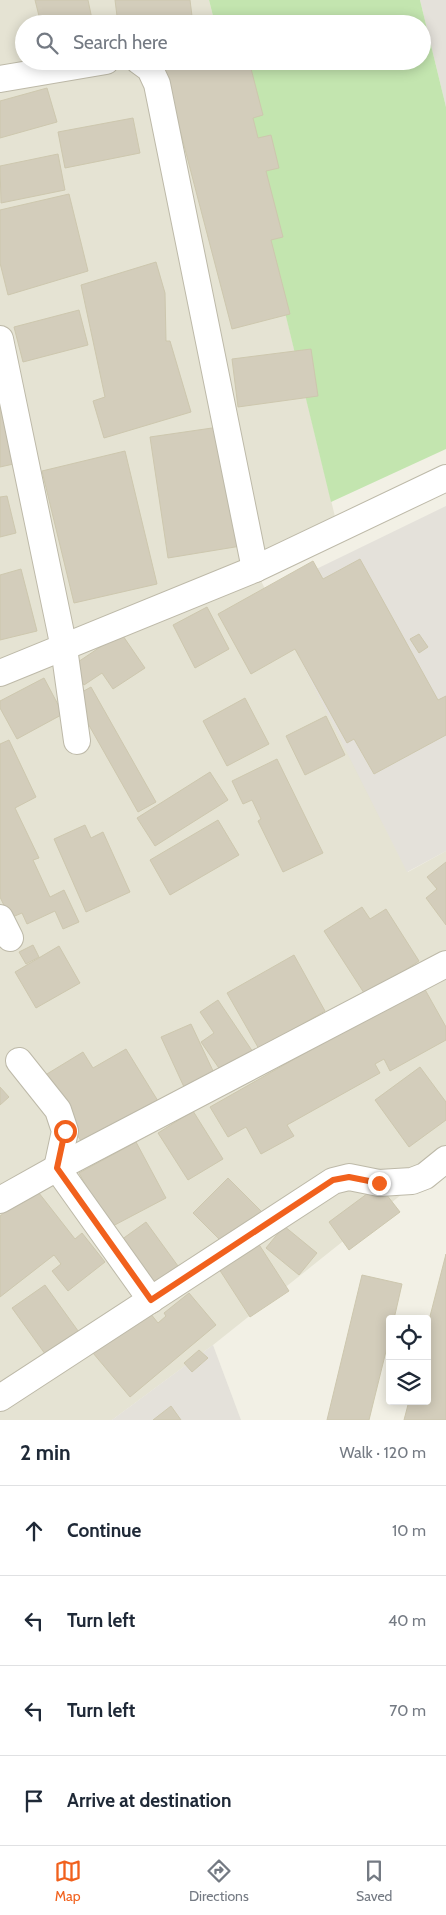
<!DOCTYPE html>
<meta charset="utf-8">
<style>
:root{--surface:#fff;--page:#f2f2f3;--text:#1f2937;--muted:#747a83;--line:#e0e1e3;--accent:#f1611d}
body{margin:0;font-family:Cabin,sans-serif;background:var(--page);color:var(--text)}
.controls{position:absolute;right:15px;bottom:15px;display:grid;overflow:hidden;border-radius:5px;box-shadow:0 2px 12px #0003}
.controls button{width:45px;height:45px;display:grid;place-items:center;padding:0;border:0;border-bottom:1px solid var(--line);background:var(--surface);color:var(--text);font:25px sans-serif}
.stop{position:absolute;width:15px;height:15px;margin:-11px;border:4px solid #f1611d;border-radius:50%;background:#fff}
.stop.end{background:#f1611d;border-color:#fff;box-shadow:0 1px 5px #0008}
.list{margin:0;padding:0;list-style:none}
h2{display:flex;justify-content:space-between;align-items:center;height:65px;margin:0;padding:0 20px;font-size:21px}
h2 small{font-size:16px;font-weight:400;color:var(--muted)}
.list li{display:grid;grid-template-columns:32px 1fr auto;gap:15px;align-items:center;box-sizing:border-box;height:90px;padding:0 20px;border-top:1px solid var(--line)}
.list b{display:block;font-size:19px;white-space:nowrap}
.list em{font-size:16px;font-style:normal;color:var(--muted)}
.icon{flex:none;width:28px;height:28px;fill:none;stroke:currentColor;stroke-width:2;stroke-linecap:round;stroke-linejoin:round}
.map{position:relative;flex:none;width:446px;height:1420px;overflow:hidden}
.search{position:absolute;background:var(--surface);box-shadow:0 2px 12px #0003;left:15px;right:15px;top:15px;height:55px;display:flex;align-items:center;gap:12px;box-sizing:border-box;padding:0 18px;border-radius:28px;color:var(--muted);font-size:19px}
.sheet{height:425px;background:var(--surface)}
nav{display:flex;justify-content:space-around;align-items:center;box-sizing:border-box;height:70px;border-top:1px solid var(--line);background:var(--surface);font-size:14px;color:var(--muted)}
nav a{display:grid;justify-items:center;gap:2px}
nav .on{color:var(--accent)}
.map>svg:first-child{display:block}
.residential{fill:#e5e3d3}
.industrial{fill:#e4e1da}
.green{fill:#c3e5af}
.building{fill:#d3cdbb;stroke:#cdc7ae}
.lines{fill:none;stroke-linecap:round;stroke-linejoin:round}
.street-casing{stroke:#bdb9a8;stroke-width:28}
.street{stroke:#fff;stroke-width:26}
.route{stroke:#f1611d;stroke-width:6}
</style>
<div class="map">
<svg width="446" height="1420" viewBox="0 0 446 1420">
<rect width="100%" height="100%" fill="#f2f0e5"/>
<path class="residential" d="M 0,0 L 209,0 L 215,24 L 24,24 L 24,61 L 224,61 L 338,529 L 255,569 L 408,872 L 446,851 L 446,1159 L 213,1345 L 112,1420 L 0,1420 Z"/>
<g class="industrial">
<path d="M 420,0 L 446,0 L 446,107 Z"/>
<path d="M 446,506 L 446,851 L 407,872 L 267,593 Z"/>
<path d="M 213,1345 L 241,1420 L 112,1420 Z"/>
</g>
<path class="green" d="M 209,0 L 420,0 L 446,107 L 446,449 L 331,502 L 224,61 L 422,61 L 422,24 L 215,24 Z"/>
<g class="building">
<path d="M 35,0 L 88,0 L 93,24 L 41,24 Z"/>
<path d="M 115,0 L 190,0 L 193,24 L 118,24 Z"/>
<path d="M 162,61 L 249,61 L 263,115 L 253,118 L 258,138 L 271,135 L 279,168 L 266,171 L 283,237 L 271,240 L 290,314 L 232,329 Z"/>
<path d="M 47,88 L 57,122 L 0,138 L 0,101 Z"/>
<path d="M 133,118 L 140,153 L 65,168 L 58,132 Z"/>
<path d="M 58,154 L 65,190 L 1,203 L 0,166 Z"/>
<path d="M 69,194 L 88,271 L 8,295 L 0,263 L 0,210 Z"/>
<path d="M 156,262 L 165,293 L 166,341 L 170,341 L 191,412 L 104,438 L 93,401 L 105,397 L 81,285 Z"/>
<path d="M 79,310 L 88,345 L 23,362 L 14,327 Z"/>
<path d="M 311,349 L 318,396 L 238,407 L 232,359 Z"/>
<path d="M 0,377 L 18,463 L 0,467 Z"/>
<path d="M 219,427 L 241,546 L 168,558 L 150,437 Z"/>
<path d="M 125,451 L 157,584 L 74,603 L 42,471 Z"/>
<path d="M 7,496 L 16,533 L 0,537 L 0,497 Z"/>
<path d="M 360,559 L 438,700 L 446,696 L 446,735 L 374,774 L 354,739 L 347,743 L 295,649 L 251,674 L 218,614 L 313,561 L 323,579 Z"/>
<path d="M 21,569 L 37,631 L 0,640 L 0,575 Z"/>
<path d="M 207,607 L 229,649 L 195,668 L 173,625 Z"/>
<path d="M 121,633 L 145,668 L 113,689 L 102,673 L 84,685 L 72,666 Z"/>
<path d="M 419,634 L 428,647 L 419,653 L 410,639 Z"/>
<path d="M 44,678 L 63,714 L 17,739 L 0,708 L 0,701 Z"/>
<path d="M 91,687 L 156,802 L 138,812 L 73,697 Z"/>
<path d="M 245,698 L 269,744 L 227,766 L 203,721 Z"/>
<path d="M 326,716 L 345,755 L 305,775 L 286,736 Z"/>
<path d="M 9,740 L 36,797 L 15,808 L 39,858 L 33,860 L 50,897 L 64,890 L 79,922 L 63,929 L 55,911 L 27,924 L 22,913 L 10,918 L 0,897 L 0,744 Z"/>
<path d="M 277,759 L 323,853 L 283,872 L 258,821 L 261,819 L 252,800 L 243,804 L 232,781 Z"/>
<path d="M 210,772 L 228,800 L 155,846 L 137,818 Z"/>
<path d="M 218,820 L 239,855 L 170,895 L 150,860 Z"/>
<path d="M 85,825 L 91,838 L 103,832 L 130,892 L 86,912 L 54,839 Z"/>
<path d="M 446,862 L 446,925 L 426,898 L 437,889 L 427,877 Z"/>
<path d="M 362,907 L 370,919 L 386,909 L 419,961 L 366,996 L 324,931 Z"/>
<path d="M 33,945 L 39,957 L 26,964 L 19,952 Z"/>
<path d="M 59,946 L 80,983 L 36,1008 L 15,972 Z"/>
<path d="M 294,955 L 325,1011 L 259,1049 L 227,993 Z"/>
<path d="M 423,986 L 446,1027 L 446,1040 L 390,1071 L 384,1059 L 375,1064 L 380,1073 L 287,1125 L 294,1136 L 261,1154 L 246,1127 L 228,1137 L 210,1107 Z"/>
<path d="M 218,1000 L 253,1052 L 223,1074 L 201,1042 L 214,1033 L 200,1012 Z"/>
<path d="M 191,1024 L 214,1073 L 184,1087 L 161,1037 Z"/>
<path d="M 126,1049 L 158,1101 L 84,1146 L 42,1077 L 83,1052 L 93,1068 Z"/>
<path d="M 420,1067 L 446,1102 L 446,1120 L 409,1147 L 375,1100 Z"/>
<path d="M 0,1087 L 9,1097 L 0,1105 Z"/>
<path d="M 193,1111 L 223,1159 L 188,1180 L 158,1133 Z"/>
<path d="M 136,1142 L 166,1198 L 109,1228 L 79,1173 Z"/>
<path d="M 228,1178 L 263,1213 L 228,1248 L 193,1213 Z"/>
<path d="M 379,1185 L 400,1212 L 349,1250 L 329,1222 Z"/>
<path d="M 35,1188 L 75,1239 L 82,1233 L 105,1262 L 68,1291 L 52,1271 L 61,1264 L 54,1255 L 0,1297 L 0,1216 Z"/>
<path d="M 146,1222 L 178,1266 L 147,1289 L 114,1245 Z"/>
<path d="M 284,1226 L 317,1253 L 299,1275 L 266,1248 Z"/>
<path d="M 258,1243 L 289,1291 L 250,1317 L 219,1269 Z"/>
<path d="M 446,1254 L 446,1420 L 404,1420 L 409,1401 L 427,1401 L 427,1328 Z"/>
<path d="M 362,1275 L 402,1284 L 394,1319 L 390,1319 L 390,1335 L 369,1420 L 327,1420 Z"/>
<path d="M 45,1285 L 81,1335 L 48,1358 L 12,1308 Z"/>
<path d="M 189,1293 L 216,1325 L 130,1397 L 93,1353 L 146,1308 L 158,1323 L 166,1316 L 164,1313 Z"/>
<path d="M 199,1350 L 208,1358 L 192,1372 L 184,1363 Z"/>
<path d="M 171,1406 L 181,1420 L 153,1420 Z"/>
</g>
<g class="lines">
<g class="street-casing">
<g id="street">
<path d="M 139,61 L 150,69 L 157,84 L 255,569"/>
<path d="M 0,79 L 106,61"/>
<path d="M 0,339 L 64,648 L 77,741"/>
<path d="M 0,673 L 255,569 L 446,478"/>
<path d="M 0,918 L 10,938"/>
<path d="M 19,1061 L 58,1110 L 65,1131 L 57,1168 L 151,1300"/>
<path d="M 0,1200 L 57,1168 L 446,964"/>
<path d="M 0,1398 L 333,1181 L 349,1177 L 379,1183 L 412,1181 L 425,1176 L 446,1159"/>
</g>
</g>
<use href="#street" class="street"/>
</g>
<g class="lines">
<path class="route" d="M 65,1131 L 57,1168 L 151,1300 L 333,1180 L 349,1177 L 379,1183"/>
</g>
</svg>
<div class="controls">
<button><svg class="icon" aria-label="locate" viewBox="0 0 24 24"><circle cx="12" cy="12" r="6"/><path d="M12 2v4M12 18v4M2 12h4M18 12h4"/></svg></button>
<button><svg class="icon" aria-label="layers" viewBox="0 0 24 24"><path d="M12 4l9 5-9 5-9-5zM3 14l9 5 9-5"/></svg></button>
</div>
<div class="stop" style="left:65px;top:1131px"></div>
<div class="stop end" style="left:379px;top:1183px"></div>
<div class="search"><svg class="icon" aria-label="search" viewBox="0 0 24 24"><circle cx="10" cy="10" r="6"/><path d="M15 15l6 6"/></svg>Search here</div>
</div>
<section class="sheet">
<h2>2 min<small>Walk · 120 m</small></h2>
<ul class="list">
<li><svg class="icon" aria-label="ahead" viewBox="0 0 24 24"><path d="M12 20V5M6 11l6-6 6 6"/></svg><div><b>Continue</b></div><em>10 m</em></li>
<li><svg class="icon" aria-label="left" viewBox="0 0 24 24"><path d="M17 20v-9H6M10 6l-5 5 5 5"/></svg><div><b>Turn left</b></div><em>40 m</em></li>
<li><svg class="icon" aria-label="left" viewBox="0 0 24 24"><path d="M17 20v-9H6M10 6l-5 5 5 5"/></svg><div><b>Turn left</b></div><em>70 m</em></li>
<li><svg class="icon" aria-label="arrive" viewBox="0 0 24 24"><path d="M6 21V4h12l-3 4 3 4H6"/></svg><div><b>Arrive at destination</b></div></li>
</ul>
</section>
<nav>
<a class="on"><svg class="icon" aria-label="map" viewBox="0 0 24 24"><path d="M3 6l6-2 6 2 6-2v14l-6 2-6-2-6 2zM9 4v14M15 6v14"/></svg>Map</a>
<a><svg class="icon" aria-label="directions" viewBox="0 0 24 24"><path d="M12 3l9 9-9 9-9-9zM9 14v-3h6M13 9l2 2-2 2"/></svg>Directions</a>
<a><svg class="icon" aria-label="saved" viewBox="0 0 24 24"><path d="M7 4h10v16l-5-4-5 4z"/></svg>Saved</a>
</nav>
